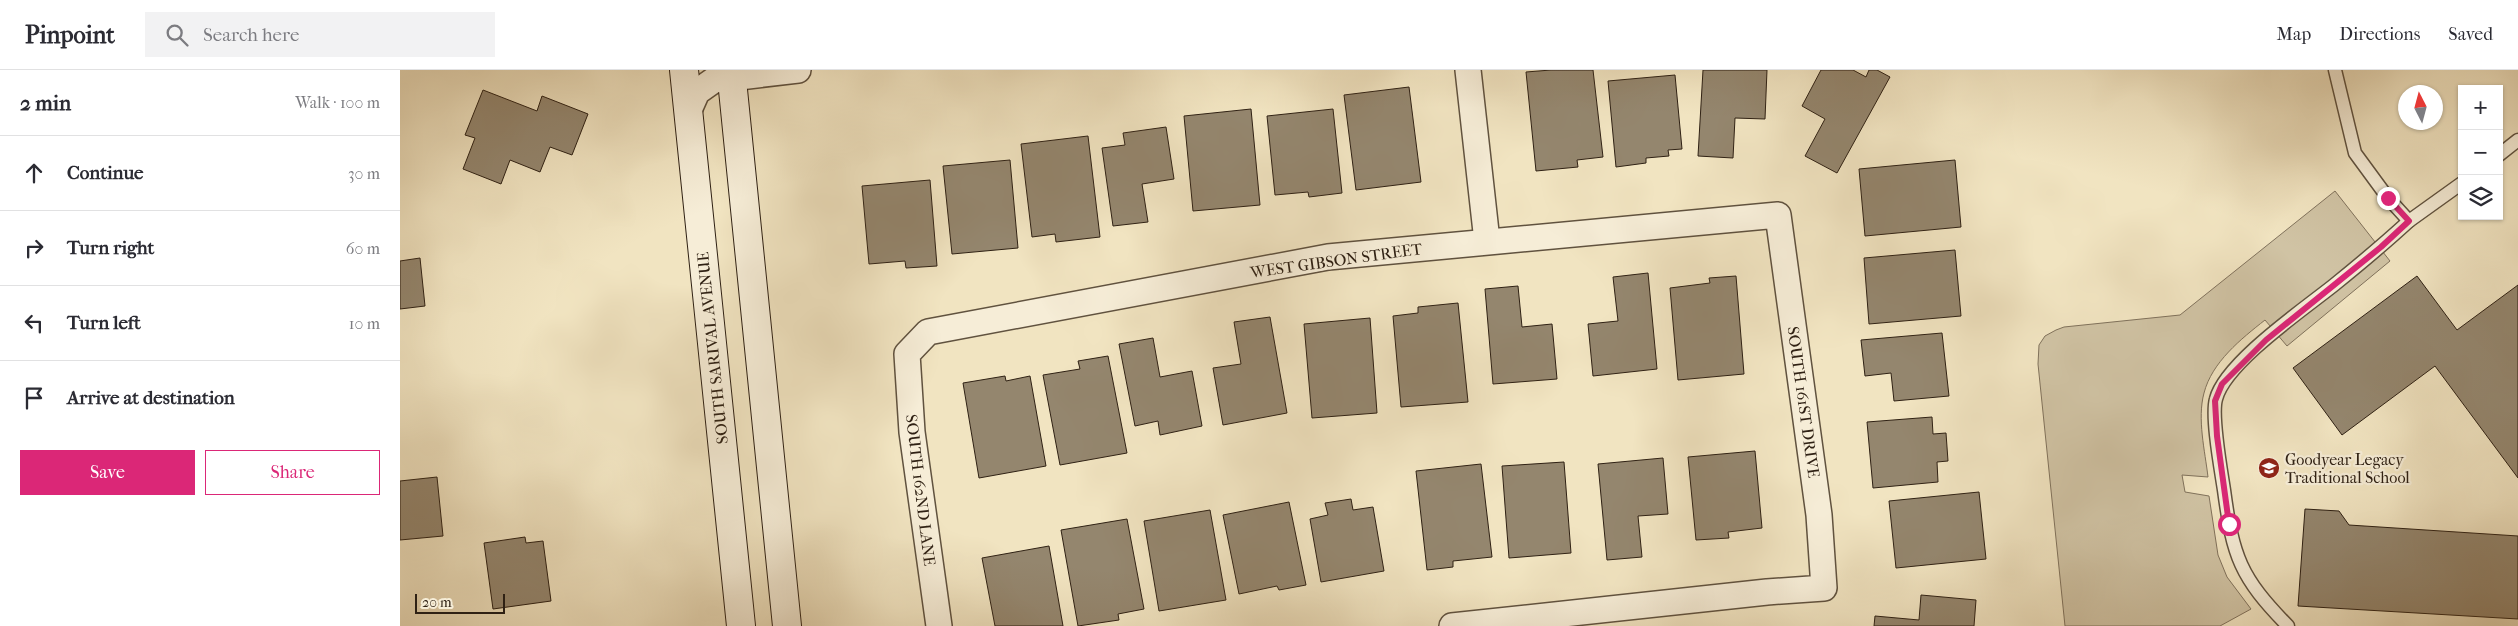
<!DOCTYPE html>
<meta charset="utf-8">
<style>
:root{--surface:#fff;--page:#f2f2f3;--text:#2b2b33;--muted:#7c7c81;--line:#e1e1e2;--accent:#db2777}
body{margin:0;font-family:"IM FELL French Canon",serif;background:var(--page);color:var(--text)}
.controls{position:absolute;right:15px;top:15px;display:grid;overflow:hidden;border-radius:0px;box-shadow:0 1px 4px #0004}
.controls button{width:45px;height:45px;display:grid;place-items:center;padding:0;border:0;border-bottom:1px solid var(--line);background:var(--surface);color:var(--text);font:25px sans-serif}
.compass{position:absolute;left:1998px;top:15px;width:45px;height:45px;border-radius:50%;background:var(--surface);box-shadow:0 1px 4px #0004;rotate:354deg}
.scale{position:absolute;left:15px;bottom:12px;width:90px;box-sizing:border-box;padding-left:5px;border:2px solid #2f2114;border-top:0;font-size:14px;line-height:18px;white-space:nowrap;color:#2f2114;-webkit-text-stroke:4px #f6edd7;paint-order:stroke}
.stop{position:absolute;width:15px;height:15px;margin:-11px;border:4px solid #db2777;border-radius:50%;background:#fff}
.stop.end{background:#db2777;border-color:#fff;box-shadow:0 1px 5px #0008}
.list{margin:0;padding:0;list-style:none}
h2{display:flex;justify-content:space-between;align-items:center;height:65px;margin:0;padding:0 20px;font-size:21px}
h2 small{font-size:16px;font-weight:400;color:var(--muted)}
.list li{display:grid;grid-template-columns:32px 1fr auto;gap:15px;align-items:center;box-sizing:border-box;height:75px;padding:0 20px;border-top:1px solid var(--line)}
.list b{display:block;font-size:19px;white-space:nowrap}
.list em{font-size:16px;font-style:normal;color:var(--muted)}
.actions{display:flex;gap:10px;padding:15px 20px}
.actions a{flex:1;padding:11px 0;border:1px solid var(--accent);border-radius:0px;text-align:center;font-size:18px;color:var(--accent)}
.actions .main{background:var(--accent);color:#fff}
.icon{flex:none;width:28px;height:28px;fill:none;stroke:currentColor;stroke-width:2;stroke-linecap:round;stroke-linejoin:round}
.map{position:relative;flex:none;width:2118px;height:556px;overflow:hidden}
header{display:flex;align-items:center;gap:30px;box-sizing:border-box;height:70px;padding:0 25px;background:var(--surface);border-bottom:1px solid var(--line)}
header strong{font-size:24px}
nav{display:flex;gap:28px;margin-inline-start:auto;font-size:18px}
.search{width:350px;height:45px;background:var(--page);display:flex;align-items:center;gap:12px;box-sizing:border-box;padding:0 18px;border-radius:0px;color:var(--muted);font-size:19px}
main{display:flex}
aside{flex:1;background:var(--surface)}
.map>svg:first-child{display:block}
.green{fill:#d0c3a4;stroke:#80725c}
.building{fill:#94866e;stroke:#2f2114}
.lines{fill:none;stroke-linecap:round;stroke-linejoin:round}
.lane-casing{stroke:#60523f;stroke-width:15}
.street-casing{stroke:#60523f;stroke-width:28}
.secondary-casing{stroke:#2f2114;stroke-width:30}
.lane{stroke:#f6edd7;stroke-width:12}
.street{stroke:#f6edd7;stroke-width:25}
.secondary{stroke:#f6edd7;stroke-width:28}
.route{stroke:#db2777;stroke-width:6}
.labels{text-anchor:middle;stroke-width:4.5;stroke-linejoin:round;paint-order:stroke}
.street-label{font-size:16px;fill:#2f2114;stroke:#f6edd7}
.poi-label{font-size:16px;fill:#2f2114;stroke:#f6edd7;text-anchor:start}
</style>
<header>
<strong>Pinpoint</strong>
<div class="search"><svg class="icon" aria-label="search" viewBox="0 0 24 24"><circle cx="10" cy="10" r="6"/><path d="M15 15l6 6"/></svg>Search here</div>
<nav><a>Map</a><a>Directions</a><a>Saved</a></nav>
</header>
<main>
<aside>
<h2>2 min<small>Walk · 100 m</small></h2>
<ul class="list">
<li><svg class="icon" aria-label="ahead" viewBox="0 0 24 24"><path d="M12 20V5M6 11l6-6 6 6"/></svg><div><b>Continue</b></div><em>30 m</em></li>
<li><svg class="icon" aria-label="right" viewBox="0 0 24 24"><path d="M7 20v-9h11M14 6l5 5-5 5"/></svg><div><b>Turn right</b></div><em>60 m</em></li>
<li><svg class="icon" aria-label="left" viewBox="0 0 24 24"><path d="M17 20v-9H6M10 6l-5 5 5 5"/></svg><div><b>Turn left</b></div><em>10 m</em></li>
<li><svg class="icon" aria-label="arrive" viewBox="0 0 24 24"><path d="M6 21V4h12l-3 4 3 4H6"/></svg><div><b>Arrive at destination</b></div></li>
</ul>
<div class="actions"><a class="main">Save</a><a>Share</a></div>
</aside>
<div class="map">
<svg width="2118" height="556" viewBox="0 0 2118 556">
<rect width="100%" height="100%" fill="#f1e4c1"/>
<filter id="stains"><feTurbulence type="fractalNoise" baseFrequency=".004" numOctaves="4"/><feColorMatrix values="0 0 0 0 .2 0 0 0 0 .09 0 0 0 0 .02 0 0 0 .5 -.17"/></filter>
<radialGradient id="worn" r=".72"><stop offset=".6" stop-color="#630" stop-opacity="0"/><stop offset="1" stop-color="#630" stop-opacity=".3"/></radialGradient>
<path class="green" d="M 1935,121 L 1990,191 L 1887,276 L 1865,250 C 1841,269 1812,292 1804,323 C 1797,349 1805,381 1808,407 L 1782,405 L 1785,422 L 1809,426 L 1818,485 L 1827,507 L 1851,539 L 1820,556 L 1665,556 L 1638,294 L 1639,275 L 1645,266 L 1656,260 L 1664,257 L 1780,245 Z"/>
<g class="building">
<path d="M 1151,0 L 1193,0 L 1203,87 L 1177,90 L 1178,97 L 1136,101 L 1126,2 Z"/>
<path d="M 1303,0 L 1367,0 L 1365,49 L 1335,48 L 1333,88 L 1298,86 Z"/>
<path d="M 1421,0 L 1453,0 L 1466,7 L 1469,0 L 1477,0 L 1490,7 L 1437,103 L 1405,86 L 1425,49 L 1402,36 Z"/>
<path d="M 1275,5 L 1282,79 L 1268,80 L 1269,86 L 1246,88 L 1246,93 L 1216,97 L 1208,11 Z"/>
<path d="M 1009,17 L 1021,112 L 956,120 L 944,25 Z"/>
<path d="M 83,20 L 137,41 L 142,26 L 188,44 L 172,85 L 150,77 L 140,102 L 110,90 L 101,114 L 63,99 L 75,68 L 65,65 Z"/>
<path d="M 851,39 L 860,135 L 793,141 L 784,46 Z"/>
<path d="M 933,39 L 942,123 L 909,127 L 908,122 L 875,125 L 867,46 Z"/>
<path d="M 766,57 L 774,109 L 742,114 L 748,152 L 713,156 L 702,78 L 725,75 L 723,63 Z"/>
<path d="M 688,66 L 700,167 L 656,172 L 655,164 L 632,167 L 621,74 Z"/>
<path d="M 610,90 L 618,178 L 552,184 L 543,96 Z"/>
<path d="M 1555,90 L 1561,157 L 1465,166 L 1459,99 Z"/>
<path d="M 530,110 L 537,196 L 506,198 L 505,191 L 469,194 L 462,116 Z"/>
<path d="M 1555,180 L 1561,246 L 1469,254 L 1464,188 Z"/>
<path d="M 20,188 L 25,236 L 0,239 L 0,191 Z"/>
<path d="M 1248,203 L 1257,299 L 1193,306 L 1188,254 L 1218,251 L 1213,207 Z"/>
<path d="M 1336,206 L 1344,304 L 1278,310 L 1270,218 L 1310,213 L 1309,208 Z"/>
<path d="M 2017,206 L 2057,260 L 2118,215 L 2118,408 L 2035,296 L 1942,365 L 1893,298 Z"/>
<path d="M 1118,216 L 1122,257 L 1152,254 L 1157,309 L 1093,314 L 1085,219 Z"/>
<path d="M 1058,233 L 1068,332 L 1001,337 L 993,246 L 1018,243 L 1018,237 Z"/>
<path d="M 870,247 L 887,343 L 823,355 L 813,298 L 841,294 L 834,252 Z"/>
<path d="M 970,248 L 977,343 L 912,348 L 904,254 Z"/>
<path d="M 1542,263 L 1549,326 L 1494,331 L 1491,303 L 1465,306 L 1461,270 Z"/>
<path d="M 753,268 L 760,307 L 792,301 L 802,356 L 760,365 L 758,351 L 735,356 L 719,274 Z"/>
<path d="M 708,286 L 727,383 L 660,395 L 643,305 L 680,299 L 678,291 Z"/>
<path d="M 605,306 L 606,311 L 630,306 L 646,396 L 579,408 L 563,313 Z"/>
<path d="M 1532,347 L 1533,364 L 1546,363 L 1548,391 L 1537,392 L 1538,412 L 1473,418 L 1467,352 Z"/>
<path d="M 1355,381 L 1362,458 L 1328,462 L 1329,468 L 1296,470 L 1288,387 Z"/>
<path d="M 1263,388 L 1268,444 L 1238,446 L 1242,487 L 1207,490 L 1198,394 Z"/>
<path d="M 1164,392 L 1171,483 L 1109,488 L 1102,396 Z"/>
<path d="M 1081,394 L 1092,487 L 1053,491 L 1053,497 L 1027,500 L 1016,401 Z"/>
<path d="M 37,407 L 43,466 L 0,470 L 0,411 Z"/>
<path d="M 1579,422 L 1586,489 L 1496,498 L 1489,431 Z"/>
<path d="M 951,429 L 953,440 L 973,437 L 984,501 L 921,512 L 910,449 L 928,445 L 925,433 Z"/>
<path d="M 889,432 L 906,515 L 879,520 L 877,516 L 839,524 L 823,445 Z"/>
<path d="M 1905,439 L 1939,441 L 1949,455 L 2118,466 L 2118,549 L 1898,536 Z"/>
<path d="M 810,440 L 826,530 L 759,541 L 744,451 Z"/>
<path d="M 727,449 L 744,539 L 718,544 L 719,550 L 678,556 L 661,460 Z"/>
<path d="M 125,467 L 126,473 L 143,471 L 151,531 L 93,539 L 84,473 Z"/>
<path d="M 649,476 L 663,556 L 595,556 L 582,488 Z"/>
<path d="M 1521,525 L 1576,530 L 1574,556 L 1474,556 L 1475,546 L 1519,550 Z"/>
</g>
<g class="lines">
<g class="lane-casing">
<g id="lane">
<path d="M 1935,0 L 1955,83 L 1988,128 L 2009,151 L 2062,113"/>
<path d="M 2099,85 L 2118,70"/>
<path d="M 1888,556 C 1840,507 1833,487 1824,420 C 1821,400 1811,346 1816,329 C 1825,293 1904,239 1934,215 C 1960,194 1985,173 2009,151"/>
</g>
</g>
<g class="street-casing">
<g id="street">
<path d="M 1068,0 L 1087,171"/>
<path d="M 289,40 L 297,22 L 314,10 L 398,0"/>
<path d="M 539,556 L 512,362 L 507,284 L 528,262 L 928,187 L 1378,145 L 1419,445 L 1424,518 L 1367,522 L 1052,556"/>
</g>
</g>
<g class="secondary-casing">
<g id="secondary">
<path d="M 284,0 L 341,556"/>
<path d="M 331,0 L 387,556"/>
</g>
</g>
<use href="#lane" class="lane"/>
<use href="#street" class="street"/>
<use href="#secondary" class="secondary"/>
</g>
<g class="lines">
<path class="route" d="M 1829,454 L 1817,366 L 1815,331 L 1822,314 L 1866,270 L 1981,177 L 2009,151 L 1988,128"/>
</g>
<defs>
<g id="school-disc" transform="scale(1.125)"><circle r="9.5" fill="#8f2418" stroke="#f6edd7"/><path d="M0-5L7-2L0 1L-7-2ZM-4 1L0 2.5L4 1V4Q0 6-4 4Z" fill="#fff"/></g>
</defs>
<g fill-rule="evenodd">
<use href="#school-disc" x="1869" y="398"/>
</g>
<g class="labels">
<g class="street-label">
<text transform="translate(936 190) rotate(-8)" y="6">WEST GIBSON STREET</text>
<text transform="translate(312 278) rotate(-96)" y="6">SOUTH SARIVAL AVENUE</text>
<text transform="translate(1404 332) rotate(82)" y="6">SOUTH 161ST DRIVE</text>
<text transform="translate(521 420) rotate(83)" y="6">SOUTH 162ND LANE</text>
</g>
<g class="poi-label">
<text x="1885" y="395">Goodyear Legacy<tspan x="1885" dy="18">Traditional School</tspan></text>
</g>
</g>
<rect width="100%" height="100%" filter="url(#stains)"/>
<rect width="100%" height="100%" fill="url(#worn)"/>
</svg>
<div class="controls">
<button>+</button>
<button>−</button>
<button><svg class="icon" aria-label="layers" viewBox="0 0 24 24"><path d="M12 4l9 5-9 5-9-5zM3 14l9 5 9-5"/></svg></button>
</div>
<svg class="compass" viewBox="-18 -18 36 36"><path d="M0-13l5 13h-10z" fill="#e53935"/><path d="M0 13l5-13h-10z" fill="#7c7c81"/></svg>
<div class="scale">20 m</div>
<div class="stop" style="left:1829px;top:454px"></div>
<div class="stop end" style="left:1988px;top:128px"></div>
</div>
</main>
